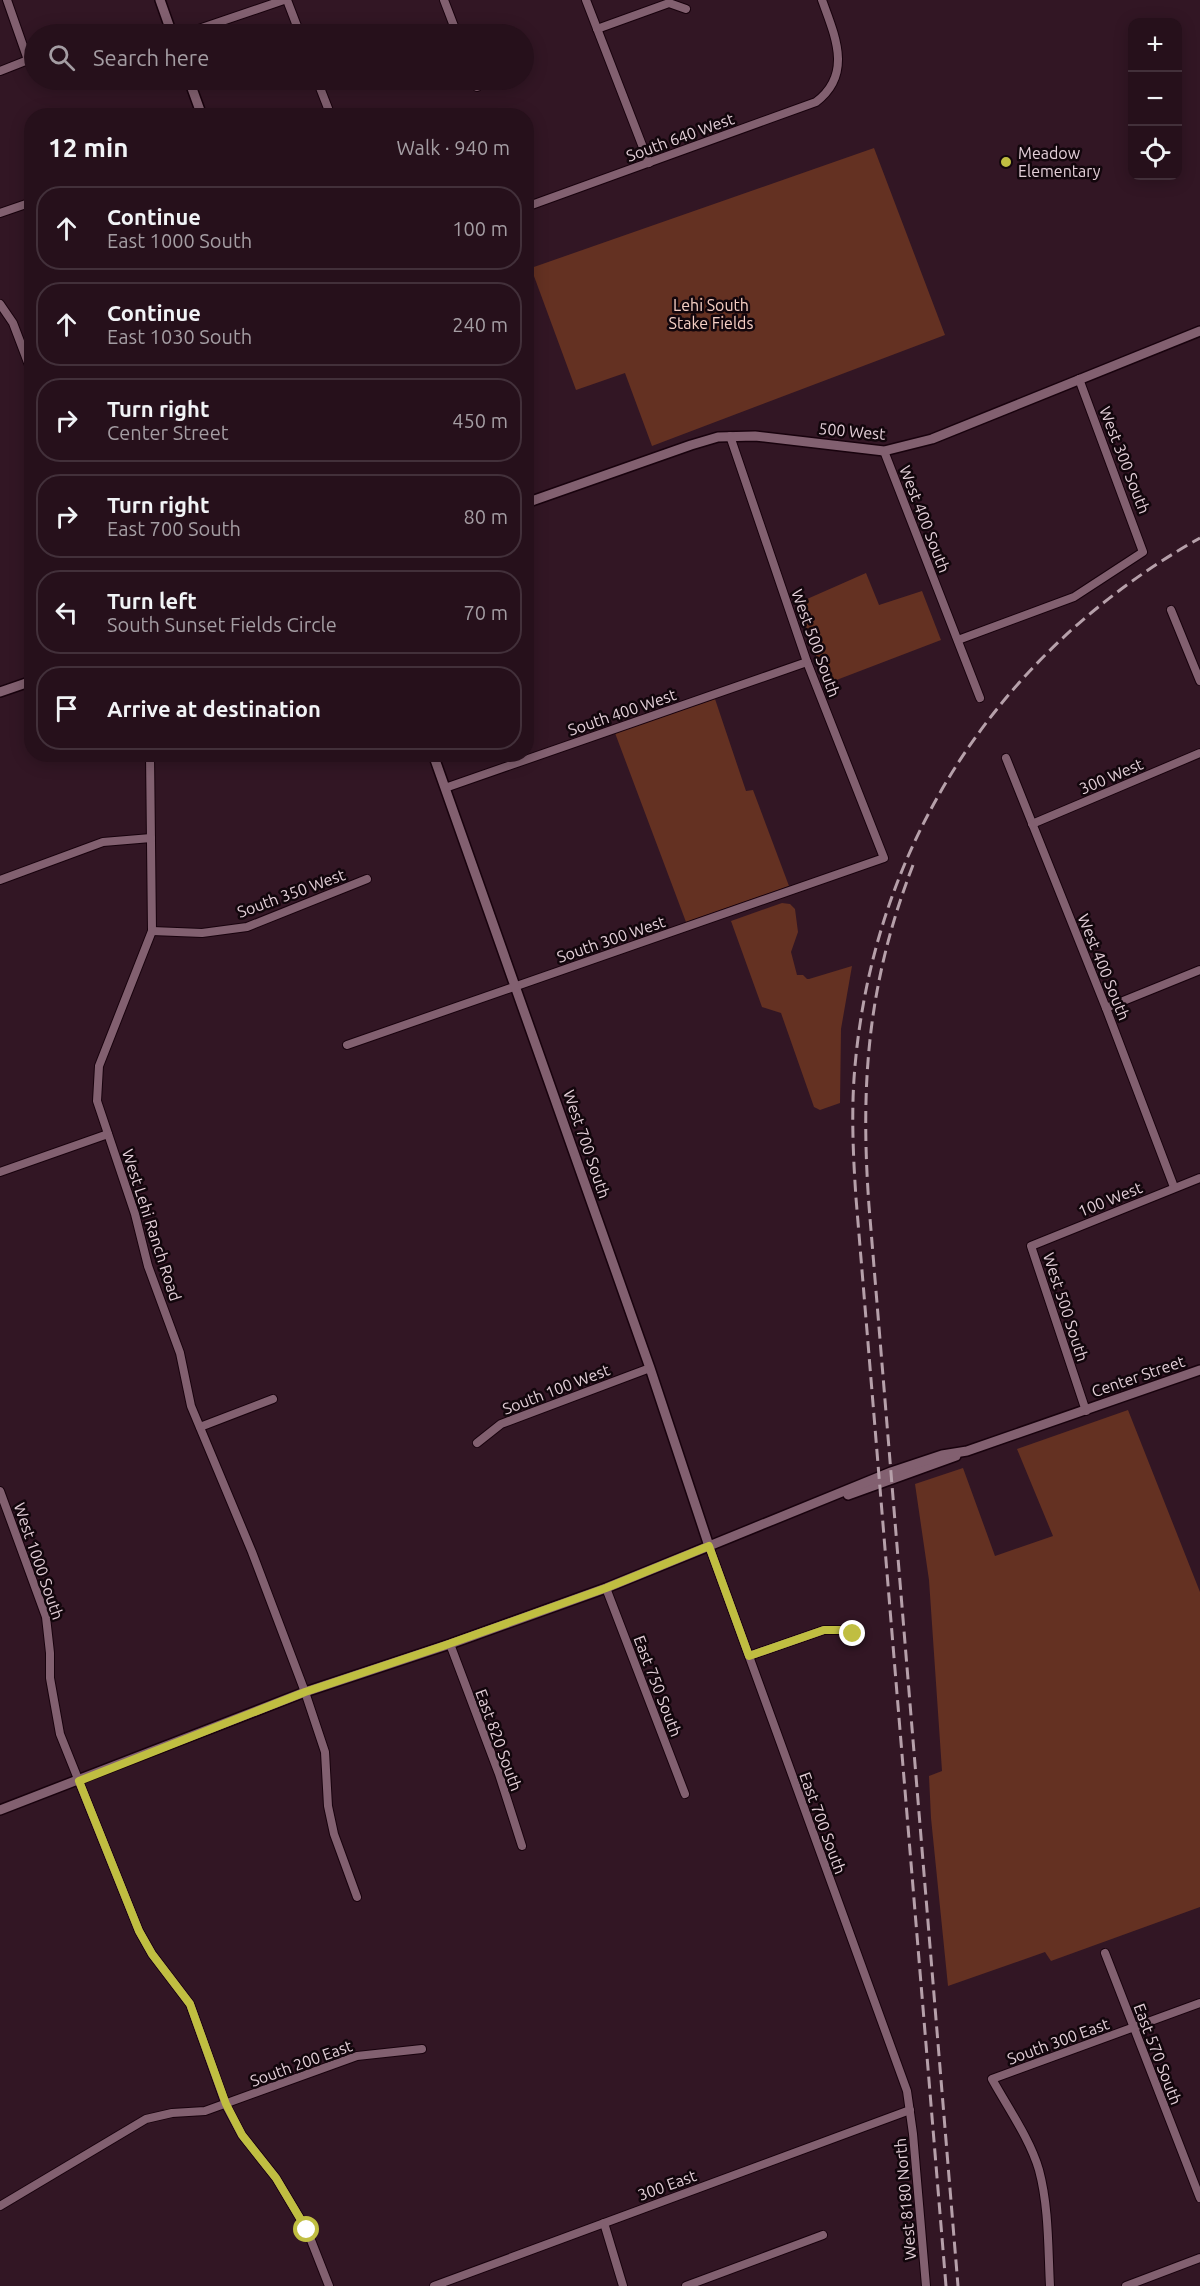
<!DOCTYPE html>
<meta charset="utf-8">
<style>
:root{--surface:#26101b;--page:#321e28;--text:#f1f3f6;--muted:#a49da3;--line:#42303a}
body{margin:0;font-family:Ubuntu,sans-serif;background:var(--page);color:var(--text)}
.controls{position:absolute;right:18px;top:18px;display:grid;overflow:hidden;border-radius:12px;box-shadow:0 3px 15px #0003}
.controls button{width:54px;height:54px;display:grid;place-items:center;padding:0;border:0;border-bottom:2px solid var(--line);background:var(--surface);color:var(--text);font:30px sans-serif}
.stop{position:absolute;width:18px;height:18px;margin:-14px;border:4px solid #c0be41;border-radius:50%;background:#fff}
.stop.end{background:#c0be41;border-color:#fff;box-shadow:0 2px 6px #0008}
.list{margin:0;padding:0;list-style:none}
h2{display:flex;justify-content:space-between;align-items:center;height:78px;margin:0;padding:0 24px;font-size:26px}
h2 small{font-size:20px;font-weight:400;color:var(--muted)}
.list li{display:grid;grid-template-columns:39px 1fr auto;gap:18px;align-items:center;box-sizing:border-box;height:84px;margin:0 12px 12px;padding:0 12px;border:2px solid var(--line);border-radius:24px}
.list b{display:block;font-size:22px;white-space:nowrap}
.list p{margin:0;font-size:20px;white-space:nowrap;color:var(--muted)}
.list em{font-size:20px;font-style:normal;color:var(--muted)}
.icon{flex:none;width:33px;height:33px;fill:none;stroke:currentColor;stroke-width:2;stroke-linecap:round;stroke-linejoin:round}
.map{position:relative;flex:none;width:1200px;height:2286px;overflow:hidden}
.search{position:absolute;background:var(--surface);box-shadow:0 3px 15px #0003;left:24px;top:24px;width:510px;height:66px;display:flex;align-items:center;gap:15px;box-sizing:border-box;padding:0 21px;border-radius:33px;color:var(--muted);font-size:22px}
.panel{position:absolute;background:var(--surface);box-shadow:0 3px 15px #0003;left:24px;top:108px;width:510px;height:654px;border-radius:24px}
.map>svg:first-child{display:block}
.green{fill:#643122}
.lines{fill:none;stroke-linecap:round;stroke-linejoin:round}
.minor-casing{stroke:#18020d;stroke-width:10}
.tertiary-casing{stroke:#18020d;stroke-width:12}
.minor{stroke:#826070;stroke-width:8}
.tertiary{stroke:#826070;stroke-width:9}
.rail{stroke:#b6a0aa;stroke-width:3;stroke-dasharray:12 6;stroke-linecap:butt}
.route{stroke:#c0be41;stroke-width:8}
.poi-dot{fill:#c0be41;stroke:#12060c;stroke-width:2}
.labels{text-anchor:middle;stroke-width:5;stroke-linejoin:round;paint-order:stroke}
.street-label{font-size:16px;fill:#e3cfd8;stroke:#12060c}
.poi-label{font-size:16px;fill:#e3cfd8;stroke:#12060c;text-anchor:start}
.park-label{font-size:16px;fill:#f5cfc4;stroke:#12060c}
</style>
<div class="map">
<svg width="1200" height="2286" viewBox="0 0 1200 2286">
<rect width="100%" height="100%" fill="#321624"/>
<g class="green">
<path d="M 874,148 L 945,335 L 652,446 L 625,373 L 576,390 L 531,268 Z"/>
<path d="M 866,573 L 879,605 L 922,591 L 941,640 L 826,684 L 798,603 Z"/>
<path d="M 715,699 L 746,791 L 753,790 L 789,886 L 686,922 L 615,733 Z"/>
<path d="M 782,903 L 790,904 L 795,909 L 798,932 L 791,952 L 797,975 L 803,975 L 807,979 L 809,979 L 852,966 L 841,1029 L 840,1103 L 820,1110 L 814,1107 L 781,1013 L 762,1007 L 731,921 Z"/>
<path d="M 1128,1410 L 1200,1592 L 1200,1907 L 1051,1961 L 1045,1952 L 948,1986 L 931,1818 L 929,1776 L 942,1771 L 929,1580 L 915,1484 L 963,1468 L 995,1556 L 1053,1536 L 1017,1449 Z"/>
</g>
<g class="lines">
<g class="minor-casing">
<g id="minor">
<path d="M 287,0 L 300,34"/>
<path d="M 444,0 L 457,34"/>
<path d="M 586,0 L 649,163"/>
<path d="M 597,29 L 669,3 L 686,9"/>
<path d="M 184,34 L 284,0"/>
<path d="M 0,71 L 28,60 L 7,0"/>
<path d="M 317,80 L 331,116"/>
<path d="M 475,80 L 477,87"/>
<path d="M 526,207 L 816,102 C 853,74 835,36 822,0"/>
<path d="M 0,213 L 32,202"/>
<path d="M 0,304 L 13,323 L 32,373"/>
<path d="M 884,451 L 980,698"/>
<path d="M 1171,610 L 1200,681"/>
<path d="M 958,640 L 1074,597 L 1143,552 L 1079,379"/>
<path d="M 150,754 L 152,931 L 99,1066 L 97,1101 L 135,1214 L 148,1266 L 180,1353 L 191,1406 L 252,1552 L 305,1692 L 325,1752 L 328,1806 L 334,1834 L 357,1897"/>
<path d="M 1006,758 L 1106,1008 L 1174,1187"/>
<path d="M 445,788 L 807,662"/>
<path d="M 1032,824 L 1200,753"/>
<path d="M 0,880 L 103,842 L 151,838"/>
<path d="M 152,931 L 202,933 L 247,927 L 367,879"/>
<path d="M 1106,1008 L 1200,970"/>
<path d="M 347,1045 L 884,858 L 807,662 L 730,436"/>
<path d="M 0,1172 L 108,1134"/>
<path d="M 1086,1411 L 1031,1246 L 1200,1178"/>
<path d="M 200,1427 L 273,1399"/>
<path d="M 477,1443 L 501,1424 L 650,1368"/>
<path d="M 0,1491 L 46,1617 L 50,1653 L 50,1678 L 60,1734 L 139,1931 L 152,1954 L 190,2004 L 226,2105 L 242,2135 L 276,2178 L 307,2230 L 329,2286"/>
<path d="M 709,1546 L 907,2091 L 913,2134 L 926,2286"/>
<path d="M 606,1588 L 685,1794"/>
<path d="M 450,1644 L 499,1774 L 522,1846"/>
<path d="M 749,1656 L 824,1630 L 840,1630 L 853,1634"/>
<path d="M 1105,1953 L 1200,2198"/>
<path d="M 0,2206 L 146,2119 L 172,2113 L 205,2111 L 357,2056 L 422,2049"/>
<path d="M 604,2223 L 623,2286"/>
<path d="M 434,2286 L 910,2110"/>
<path d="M 686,2286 L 823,2235"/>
<path d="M 1050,2286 C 1048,2249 1049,2207 1039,2170 C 1030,2139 1008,2108 992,2079 L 1200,2003"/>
<path d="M 1126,2286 L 1200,2258"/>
</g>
</g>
<g class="tertiary-casing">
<g id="tertiary">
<path d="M 160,0 L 172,34"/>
<path d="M 189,80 L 202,116"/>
<path d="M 526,503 L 691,445 L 718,437 L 755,436 L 884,451 L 932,439 L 1200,331"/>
<path d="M 0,692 L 32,681"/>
<path d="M 433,754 L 650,1368 L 709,1546"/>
<path d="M 848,1495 L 956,1456"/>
<path d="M 0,1810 L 305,1692 L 450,1644 L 606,1588 L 891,1472 L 942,1455 L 967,1451 L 1200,1370"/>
</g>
</g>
<use href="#minor" class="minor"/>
<use href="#tertiary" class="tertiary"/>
<g class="rail">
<path d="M 913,865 C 868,982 860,1082 869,1206 L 958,2286"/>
<path d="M 946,2286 L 856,1198 C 853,1154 851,1110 855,1066 C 875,840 1002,649 1200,538"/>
</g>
</g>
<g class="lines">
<path class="route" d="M 307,2230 L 276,2178 L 242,2135 L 226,2104 L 190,2004 L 152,1954 L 139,1931 L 79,1781 L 305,1692 L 443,1646 L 606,1588 L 709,1546 L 749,1656 L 824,1630 L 840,1630 L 853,1634"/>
</g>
<circle class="poi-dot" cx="1006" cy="162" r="6"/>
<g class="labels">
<g class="street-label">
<text transform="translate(680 137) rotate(-20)" y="6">South 640 West</text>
<text transform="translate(852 431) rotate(5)" y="6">500 West</text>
<text transform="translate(1125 460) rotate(69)" y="6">West 300 South</text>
<text transform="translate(925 519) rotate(69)" y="6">West 400 South</text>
<text transform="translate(816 643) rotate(70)" y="6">West 500 South</text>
<text transform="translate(622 712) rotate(-19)" y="6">South 400 West</text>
<text transform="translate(1111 776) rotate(-23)" y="6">300 West</text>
<text transform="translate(291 893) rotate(-20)" y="6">South 350 West</text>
<text transform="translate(611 939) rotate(-19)" y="6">South 300 West</text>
<text transform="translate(1104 967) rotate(68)" y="6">West 400 South</text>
<text transform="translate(587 1144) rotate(71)" y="6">West 700 South</text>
<text transform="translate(1110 1199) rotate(-22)" y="6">100 West</text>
<text transform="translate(152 1225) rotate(72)" y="6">West Lehi Ranch Road</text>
<text transform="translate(1066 1307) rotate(72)" y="6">West 500 South</text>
<text transform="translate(1138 1376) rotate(-19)" y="6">Center Street</text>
<text transform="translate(556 1389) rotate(-21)" y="6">South 100 West</text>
<text transform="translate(39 1561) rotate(71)" y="6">West 1000 South</text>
<text transform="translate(658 1686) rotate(69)" y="6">East 750 South</text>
<text transform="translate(499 1740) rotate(70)" y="6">East 820 South</text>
<text transform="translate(823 1823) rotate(70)" y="6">East 700 South</text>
<text transform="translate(1058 2041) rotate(-20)" y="6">South 300 East</text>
<text transform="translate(1158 2054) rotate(69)" y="6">East 570 South</text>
<text transform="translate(301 2063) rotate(-20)" y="6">South 200 East</text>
<text transform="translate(667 2185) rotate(-20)" y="6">300 East</text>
<text transform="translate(905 2199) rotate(-95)" y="6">West 8180 North</text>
</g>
<g class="poi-label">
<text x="1018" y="159">Meadow<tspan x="1018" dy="18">Elementary</tspan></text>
</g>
<g class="park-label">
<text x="711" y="311">Lehi South<tspan x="711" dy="18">Stake Fields</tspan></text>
</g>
</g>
</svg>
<div class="controls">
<button>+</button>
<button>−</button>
<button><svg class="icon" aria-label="locate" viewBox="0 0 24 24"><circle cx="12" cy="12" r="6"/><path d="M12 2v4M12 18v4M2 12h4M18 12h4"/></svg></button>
</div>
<div class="stop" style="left:307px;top:2230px"></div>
<div class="stop end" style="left:853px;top:1634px"></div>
<div class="search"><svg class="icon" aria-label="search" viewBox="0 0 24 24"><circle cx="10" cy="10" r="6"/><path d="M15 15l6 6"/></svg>Search here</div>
<section class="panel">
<h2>12 min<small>Walk · 940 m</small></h2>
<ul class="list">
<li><svg class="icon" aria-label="ahead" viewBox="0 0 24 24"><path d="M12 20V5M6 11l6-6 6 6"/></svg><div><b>Continue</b><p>East 1000 South</p></div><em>100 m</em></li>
<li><svg class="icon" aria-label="ahead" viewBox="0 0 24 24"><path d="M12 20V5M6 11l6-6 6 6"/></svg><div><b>Continue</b><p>East 1030 South</p></div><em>240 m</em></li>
<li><svg class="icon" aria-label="right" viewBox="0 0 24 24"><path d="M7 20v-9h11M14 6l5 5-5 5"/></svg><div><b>Turn right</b><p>Center Street</p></div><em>450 m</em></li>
<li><svg class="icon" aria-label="right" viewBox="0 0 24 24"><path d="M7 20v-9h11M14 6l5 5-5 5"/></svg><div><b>Turn right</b><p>East 700 South</p></div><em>80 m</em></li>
<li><svg class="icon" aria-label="left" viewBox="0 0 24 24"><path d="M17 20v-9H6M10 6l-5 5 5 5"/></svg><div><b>Turn left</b><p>South Sunset Fields Circle</p></div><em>70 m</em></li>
<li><svg class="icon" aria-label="arrive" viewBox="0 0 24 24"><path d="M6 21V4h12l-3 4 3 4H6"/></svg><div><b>Arrive at destination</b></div></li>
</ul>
</section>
</div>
